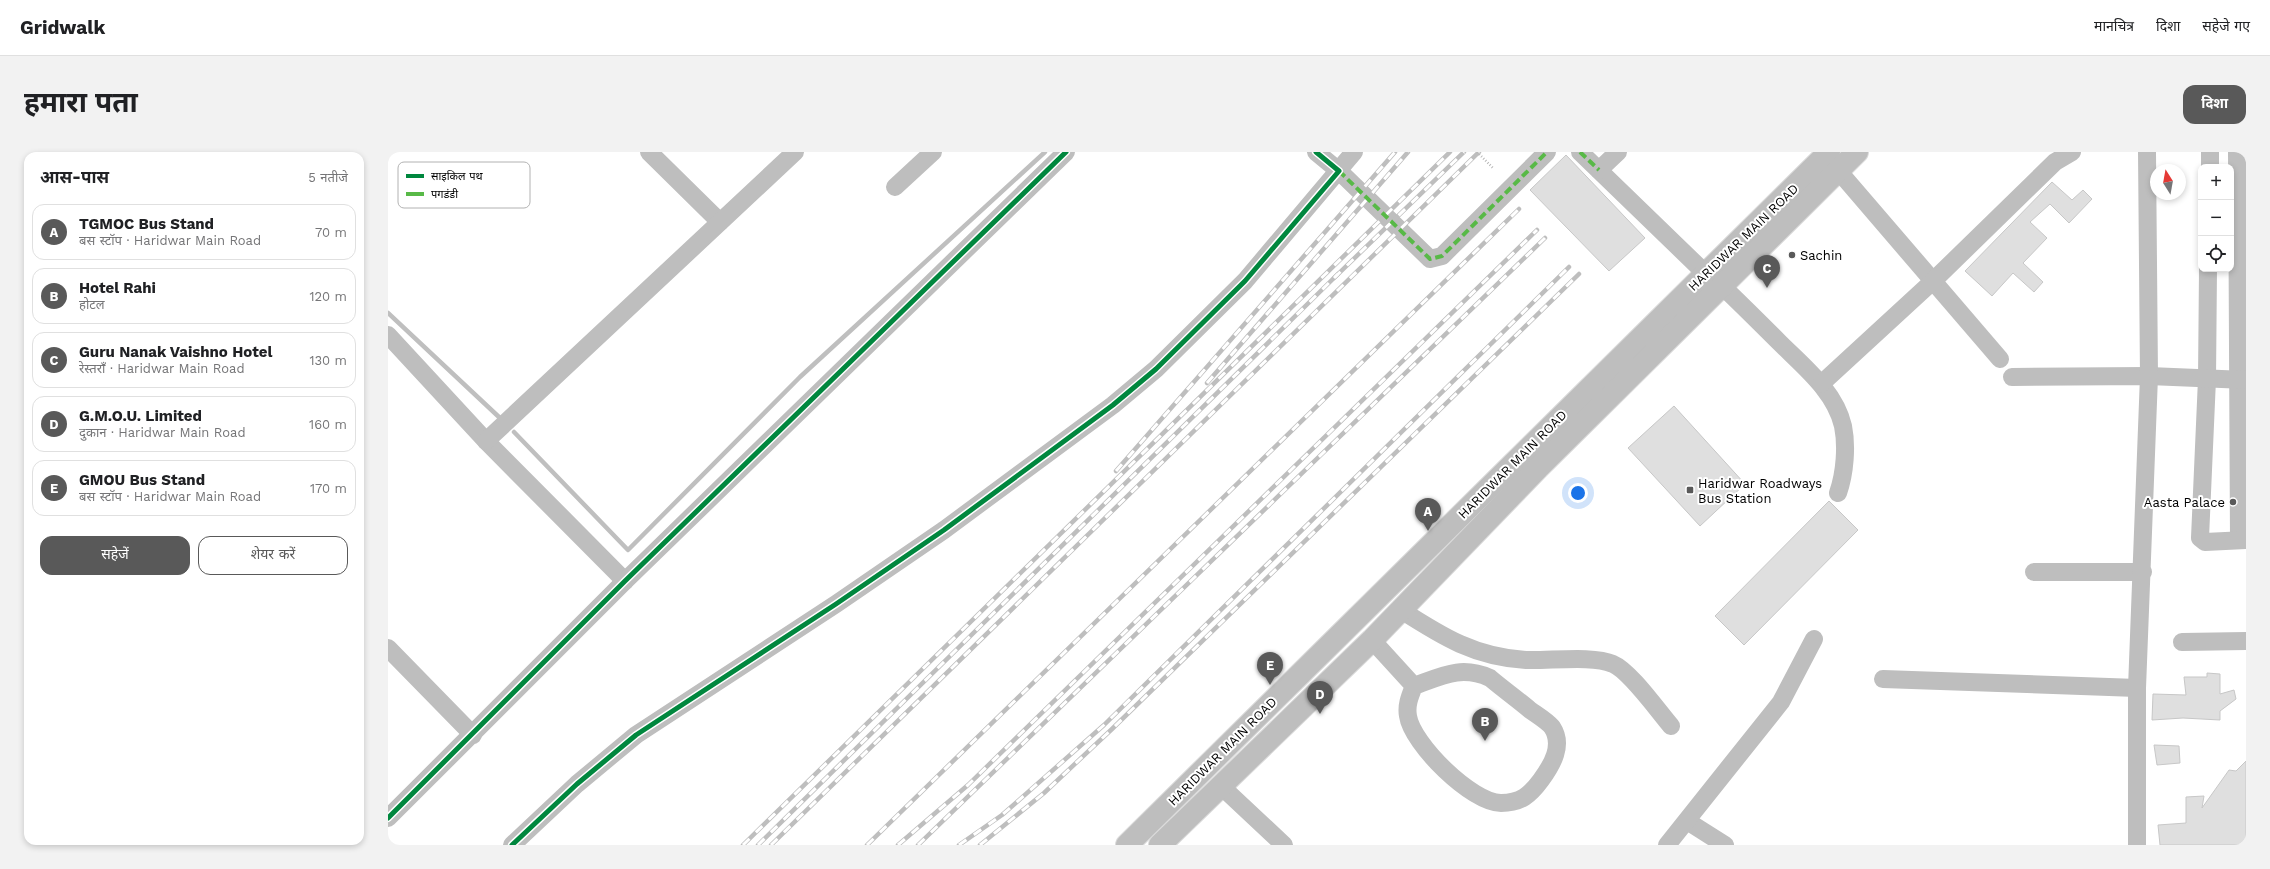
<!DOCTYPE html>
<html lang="hi">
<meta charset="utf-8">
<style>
:root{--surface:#fff;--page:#f2f2f2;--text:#202124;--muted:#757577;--line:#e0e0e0;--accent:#595959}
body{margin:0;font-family:"Work Sans","Noto Sans Devanagari",sans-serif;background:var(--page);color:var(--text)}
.controls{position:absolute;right:12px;top:12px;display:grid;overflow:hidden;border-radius:8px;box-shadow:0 2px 6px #0003}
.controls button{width:36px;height:36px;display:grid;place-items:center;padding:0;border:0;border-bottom:1px solid var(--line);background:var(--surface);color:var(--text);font:20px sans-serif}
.compass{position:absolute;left:1762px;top:12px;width:36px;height:36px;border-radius:50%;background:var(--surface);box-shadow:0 2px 6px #0003;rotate:349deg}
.you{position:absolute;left:1190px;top:341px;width:14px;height:14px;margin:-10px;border:3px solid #fff;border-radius:50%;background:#1a73e8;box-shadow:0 0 0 6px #1a73e833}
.badge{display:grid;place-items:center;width:26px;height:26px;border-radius:50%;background:var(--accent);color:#fff;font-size:13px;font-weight:700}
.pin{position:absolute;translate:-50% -33px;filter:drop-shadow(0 1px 2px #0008)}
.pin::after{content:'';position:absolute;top:21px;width:14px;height:12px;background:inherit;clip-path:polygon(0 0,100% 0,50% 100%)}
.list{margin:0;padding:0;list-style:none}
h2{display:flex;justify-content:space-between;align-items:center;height:52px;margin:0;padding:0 16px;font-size:17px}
h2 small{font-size:13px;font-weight:400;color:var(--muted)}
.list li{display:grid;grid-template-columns:26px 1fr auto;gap:12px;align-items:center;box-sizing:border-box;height:56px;margin:0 8px 8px;padding:0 8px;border:1px solid var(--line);border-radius:12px}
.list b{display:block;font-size:15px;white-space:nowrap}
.list p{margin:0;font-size:13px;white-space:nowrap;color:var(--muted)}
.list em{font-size:13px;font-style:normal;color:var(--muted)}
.actions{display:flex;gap:8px;padding:12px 16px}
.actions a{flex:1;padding:9px 0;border:1px solid var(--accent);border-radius:12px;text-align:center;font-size:14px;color:var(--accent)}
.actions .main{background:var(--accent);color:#fff}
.icon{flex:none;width:22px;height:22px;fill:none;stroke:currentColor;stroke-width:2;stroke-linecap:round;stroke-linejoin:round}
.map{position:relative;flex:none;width:1858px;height:693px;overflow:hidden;border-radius:12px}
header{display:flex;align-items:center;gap:24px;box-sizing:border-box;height:56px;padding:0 20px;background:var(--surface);border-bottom:1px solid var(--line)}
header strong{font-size:19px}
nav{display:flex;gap:22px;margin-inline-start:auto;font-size:14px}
.intro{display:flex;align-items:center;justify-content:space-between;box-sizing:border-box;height:96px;padding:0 24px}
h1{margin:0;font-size:28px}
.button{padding:10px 18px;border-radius:12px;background:var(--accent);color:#fff;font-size:14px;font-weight:700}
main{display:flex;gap:24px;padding:0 24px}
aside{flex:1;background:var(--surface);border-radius:12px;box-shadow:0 2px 6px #0003}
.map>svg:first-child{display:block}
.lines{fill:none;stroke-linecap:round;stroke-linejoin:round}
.stream{stroke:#bfbfbf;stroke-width:4.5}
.building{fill:#dfdfdf;stroke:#c7c7c7}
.major-casing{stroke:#dbdbdb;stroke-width:24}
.minor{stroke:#bebebe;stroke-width:18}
.major{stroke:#bebebe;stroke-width:22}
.rail-casing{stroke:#bebebe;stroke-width:4.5}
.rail{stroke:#fff;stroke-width:3;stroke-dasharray:9;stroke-linecap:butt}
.path-bridge{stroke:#b9b9b9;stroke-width:2.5;stroke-dasharray:1 2;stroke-linecap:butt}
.quiet{stroke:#58b947;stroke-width:4;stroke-dasharray:8 4;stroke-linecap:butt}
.cycleway-casing{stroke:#fff;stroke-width:8}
.cycleway{stroke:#00873e;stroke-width:5}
.poi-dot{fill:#595959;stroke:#fff;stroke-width:1.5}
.labels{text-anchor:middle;stroke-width:4;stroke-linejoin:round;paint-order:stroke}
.street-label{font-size:13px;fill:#000;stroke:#fff}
.poi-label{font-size:13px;fill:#000;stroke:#fff;text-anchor:start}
.key{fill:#fff;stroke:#b2b2b2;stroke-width:1}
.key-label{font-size:11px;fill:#000}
</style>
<header>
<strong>Gridwalk</strong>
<nav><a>मानचित्र</a><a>दिशा</a><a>सहेजे गए</a></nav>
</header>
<div class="intro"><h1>हमारा पता</h1><a class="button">दिशा</a></div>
<main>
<aside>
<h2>आस-पास<small>5 नतीजे</small></h2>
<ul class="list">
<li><span class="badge">A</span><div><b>TGMOC Bus Stand</b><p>बस स्टॉप · Haridwar Main Road</p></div><em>70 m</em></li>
<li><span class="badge">B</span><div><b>Hotel Rahi</b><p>होटल</p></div><em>120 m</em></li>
<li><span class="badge">C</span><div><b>Guru Nanak Vaishno Hotel</b><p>रेस्तराँ · Haridwar Main Road</p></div><em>130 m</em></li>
<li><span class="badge">D</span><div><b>G.M.O.U. Limited</b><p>दुकान · Haridwar Main Road</p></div><em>160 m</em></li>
<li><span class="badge">E</span><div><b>GMOU Bus Stand</b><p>बस स्टॉप · Haridwar Main Road</p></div><em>170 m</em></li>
</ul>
<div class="actions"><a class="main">सहेजें</a><a>शेयर करें</a></div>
</aside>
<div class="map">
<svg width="1858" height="693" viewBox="0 0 1858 693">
<rect width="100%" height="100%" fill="#fff"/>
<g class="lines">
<g class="stream">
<path d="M 0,161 L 112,266"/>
<path d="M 126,280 L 240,398 L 412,225 L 657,0"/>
</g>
</g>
<g class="building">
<path d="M 1178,3 L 1257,86 L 1221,119 L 1142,38 Z"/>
<path d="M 1664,30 L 1684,48 L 1695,38 L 1704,47 L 1681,71 L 1662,52 L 1642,70 L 1659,86 L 1635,111 L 1655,130 L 1646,140 L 1625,121 L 1604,144 L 1577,119 Z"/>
<path d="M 1286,254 L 1357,332 L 1312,374 L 1240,296 Z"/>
<path d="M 1441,349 L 1470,378 L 1356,493 L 1327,464 Z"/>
<path d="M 1819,521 L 1832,522 L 1832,542 L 1846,538 L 1848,547 L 1832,559 L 1832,568 L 1795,566 L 1764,568 L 1765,542 L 1798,543 L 1796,525 L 1819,525 Z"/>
<path d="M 1766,593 L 1791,594 L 1792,611 L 1769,613 Z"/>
<path d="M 1858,609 L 1858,693 L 1772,693 L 1770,673 L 1798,671 L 1798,645 L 1816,644 L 1814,656 L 1841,618 L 1848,619 Z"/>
</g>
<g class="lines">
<g class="major-casing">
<g id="major">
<path d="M 739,693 L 1441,0"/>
<path d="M 772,693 L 984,488 L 1150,316 L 1469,0"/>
</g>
</g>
<g class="minor">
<path d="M 261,0 L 332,70"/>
<path d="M 928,0 L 951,19 L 1042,107 L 1054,104 L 1159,0"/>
<path d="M 1192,0 L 1317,121"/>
<path d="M 1849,0 L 1851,388"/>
<path d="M 1442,9 L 1612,207"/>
<path d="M 1822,15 L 1822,0"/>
<path d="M 1211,18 L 1230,0"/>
<path d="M 507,35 L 545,0"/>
<path d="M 1820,117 L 1819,227 L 1812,386 L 1817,390 L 1858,388"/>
<path d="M 1334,134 C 1353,152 1372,171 1391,190 C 1415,214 1447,239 1455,274 C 1459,294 1457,321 1450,341"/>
<path d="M 0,183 L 98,289 L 237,429"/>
<path d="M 1624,225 L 1761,224 L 1858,228"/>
<path d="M 1433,232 L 1545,129 L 1667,10 L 1684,0"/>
<path d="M 98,289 L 407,0"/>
<path d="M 1646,420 L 1755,420"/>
<path d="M 1013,458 C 1055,485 1087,505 1138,508 C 1162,509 1205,503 1225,512 C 1242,519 1270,559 1283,574"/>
<path d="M 984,488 L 1026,534 C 1022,544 1018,553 1020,564 C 1024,592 1084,651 1113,651 C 1133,651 1142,643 1153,628 C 1164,613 1176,593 1164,575 C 1159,569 1149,563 1142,558 C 1129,547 1115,537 1102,526 C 1073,513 1054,524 1026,534"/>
<path d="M 1794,490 L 1858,489"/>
<path d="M 0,496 L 85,583"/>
<path d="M 1495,527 L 1749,536"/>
<path d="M 833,634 L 896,693"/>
<path d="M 0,666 L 237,429 L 678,0"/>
<path d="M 1299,669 L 1337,693"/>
<path d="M 124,693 L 189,632 L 248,583 L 448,452 L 556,378 L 725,253 L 768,217 L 857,129 L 966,0"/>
<path d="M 1279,693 L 1393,550 L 1426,487"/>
<path d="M 1749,693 L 1749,536 L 1761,224 L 1759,0"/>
</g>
<use href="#major" class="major"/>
<g class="rail-casing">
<g id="rail">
<path d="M 946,126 L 1076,0"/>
<path d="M 819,231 L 1020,0"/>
<path d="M 728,319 L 1007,0"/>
<path d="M 355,693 L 1062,0"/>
<path d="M 370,693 L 950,122"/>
<path d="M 383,693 L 1091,0"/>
<path d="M 479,693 L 1131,57"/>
<path d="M 510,693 L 580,633 L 1149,78"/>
<path d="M 530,693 L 1157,86"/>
<path d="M 571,693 L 614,663 L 716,573 L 1181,115"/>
<path d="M 592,693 L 656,641 L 724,577 L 1191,122"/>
</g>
</g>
<use href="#rail" class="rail"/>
<path class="path-bridge" d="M 1089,0 L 1105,16"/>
<g class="quiet">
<path d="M 1192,0 L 1211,18"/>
<path d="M 951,19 L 1042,107 L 1054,104 L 1159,0"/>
</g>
<g class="cycleway-casing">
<g id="cycleway">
<path d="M 0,666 L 237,429 L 678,0"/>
<path d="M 124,693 L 189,632 L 248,583 L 448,452 L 556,378 L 725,253 L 768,217 L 857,129 L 951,19 L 928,0"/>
</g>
</g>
<use href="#cycleway" class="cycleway"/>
</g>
<g class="poi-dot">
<circle cx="1404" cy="103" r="4"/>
<rect x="1298" y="334" width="8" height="8" rx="2"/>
<circle cx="1845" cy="350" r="4"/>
</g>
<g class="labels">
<g class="street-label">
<text transform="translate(1355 85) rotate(-44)" y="5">HARIDWAR MAIN ROAD</text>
<text transform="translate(1124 312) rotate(-45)" y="5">HARIDWAR MAIN ROAD</text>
<text transform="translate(834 599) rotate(-45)" y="5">HARIDWAR MAIN ROAD</text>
</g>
<g class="poi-label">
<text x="1412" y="108">Sachin</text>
<text x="1310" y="336">Haridwar Roadways<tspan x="1310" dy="15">Bus Station</tspan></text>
<text x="1837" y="355" text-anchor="end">Aasta Palace</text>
</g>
</g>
<rect x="10" y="10" width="132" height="46" rx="6" class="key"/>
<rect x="18" y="22" width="18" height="4" fill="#00873e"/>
<rect x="18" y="40" width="18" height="4" fill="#58b947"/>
<g class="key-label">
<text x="43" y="28">साइकिल पथ</text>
<text x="43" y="46">पगडंडी</text>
</g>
</svg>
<div class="controls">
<button>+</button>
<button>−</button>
<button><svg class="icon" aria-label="locate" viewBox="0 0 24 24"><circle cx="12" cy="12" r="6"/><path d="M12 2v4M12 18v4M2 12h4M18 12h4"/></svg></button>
</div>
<svg class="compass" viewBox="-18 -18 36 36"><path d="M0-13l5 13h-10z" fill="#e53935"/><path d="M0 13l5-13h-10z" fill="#757577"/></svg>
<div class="you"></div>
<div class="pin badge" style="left:1040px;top:379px">A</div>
<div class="pin badge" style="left:1097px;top:589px">B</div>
<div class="pin badge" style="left:1379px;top:136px">C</div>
<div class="pin badge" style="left:932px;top:562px">D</div>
<div class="pin badge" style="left:882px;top:533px">E</div>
</div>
</main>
